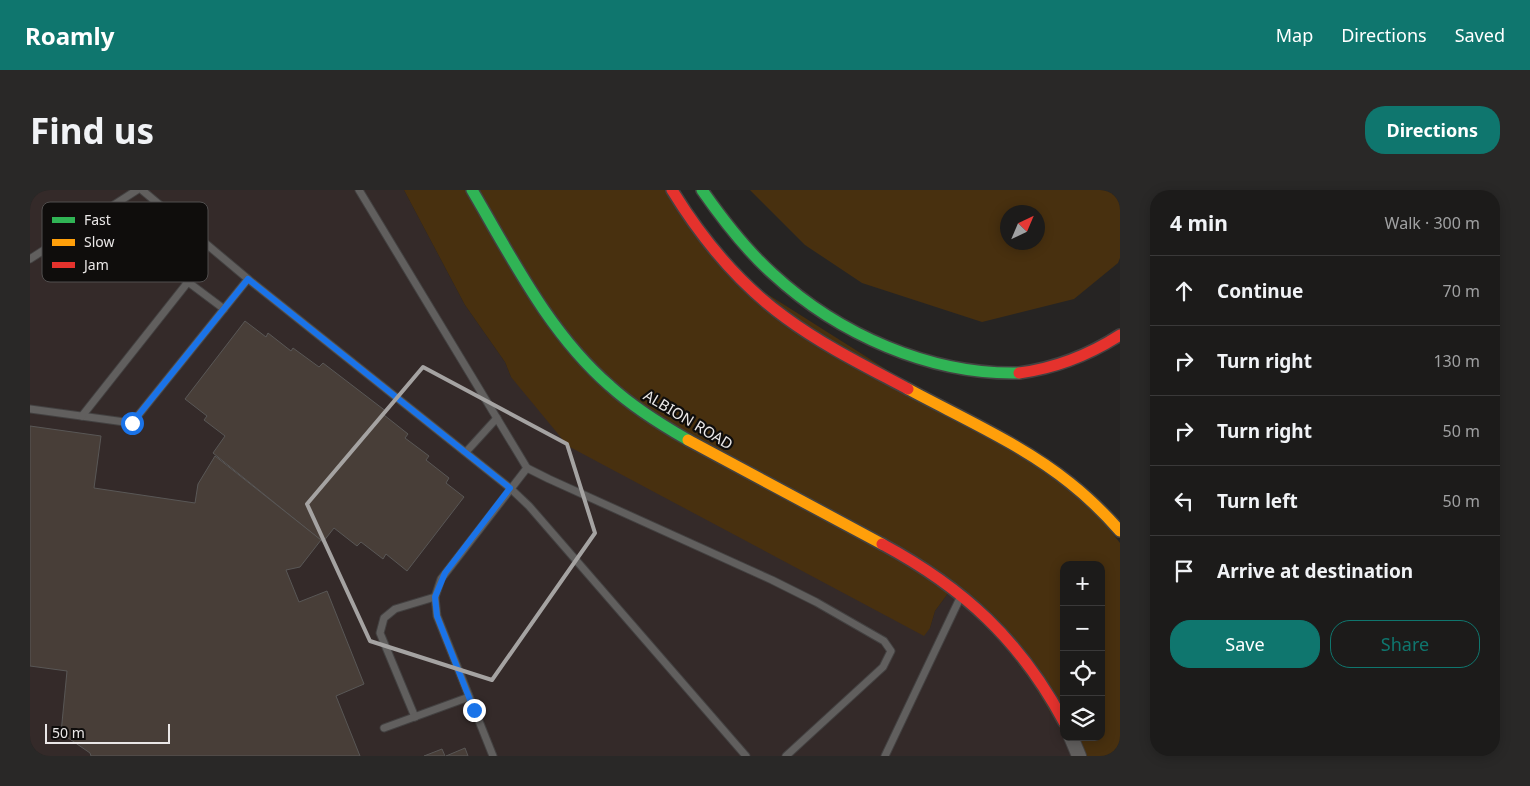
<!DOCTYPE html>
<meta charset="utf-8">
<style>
:root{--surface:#1c1b1a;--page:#292827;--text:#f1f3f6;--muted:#a0a1a2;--line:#3a3939;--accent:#0f766e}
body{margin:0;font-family:"Noto Sans",sans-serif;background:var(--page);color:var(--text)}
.controls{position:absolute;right:15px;bottom:15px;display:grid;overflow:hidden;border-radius:10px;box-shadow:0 2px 12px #0003}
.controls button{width:45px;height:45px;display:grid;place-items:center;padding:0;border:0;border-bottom:1px solid var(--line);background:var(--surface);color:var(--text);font:25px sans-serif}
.compass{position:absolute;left:970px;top:15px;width:45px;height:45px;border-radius:50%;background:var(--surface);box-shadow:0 2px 12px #0003;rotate:44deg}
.scale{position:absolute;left:15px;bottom:12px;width:125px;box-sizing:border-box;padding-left:5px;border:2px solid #eae7e7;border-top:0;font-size:14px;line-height:18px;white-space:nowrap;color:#eae7e7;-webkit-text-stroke:4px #0f0d0c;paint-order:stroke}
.stop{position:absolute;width:15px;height:15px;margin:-11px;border:4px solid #1a73e8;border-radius:50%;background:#fff}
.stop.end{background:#1a73e8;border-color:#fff;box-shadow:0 1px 5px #0008}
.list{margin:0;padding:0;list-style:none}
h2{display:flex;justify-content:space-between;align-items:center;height:65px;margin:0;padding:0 20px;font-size:21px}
h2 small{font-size:16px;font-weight:400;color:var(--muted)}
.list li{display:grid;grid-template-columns:32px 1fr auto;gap:15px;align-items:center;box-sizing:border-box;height:70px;padding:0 20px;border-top:1px solid var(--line)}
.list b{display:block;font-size:19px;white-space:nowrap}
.list em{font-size:16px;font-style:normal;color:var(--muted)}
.actions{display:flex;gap:10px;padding:15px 20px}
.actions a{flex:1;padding:11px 0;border:1px solid var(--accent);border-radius:20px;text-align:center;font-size:18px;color:var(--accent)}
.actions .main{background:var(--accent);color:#fff}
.icon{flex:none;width:28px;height:28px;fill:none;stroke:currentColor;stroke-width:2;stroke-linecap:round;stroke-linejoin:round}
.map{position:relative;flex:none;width:1090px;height:566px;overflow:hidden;border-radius:20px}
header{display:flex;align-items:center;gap:30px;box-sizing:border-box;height:70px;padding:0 25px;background:var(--accent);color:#fff}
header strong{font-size:24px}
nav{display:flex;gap:28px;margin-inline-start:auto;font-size:18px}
.intro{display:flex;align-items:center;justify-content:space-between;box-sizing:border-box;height:120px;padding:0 30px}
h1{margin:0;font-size:35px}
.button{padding:12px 22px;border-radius:20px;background:var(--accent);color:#fff;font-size:18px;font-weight:700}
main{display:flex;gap:30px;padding:0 30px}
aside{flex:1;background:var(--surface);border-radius:20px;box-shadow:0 2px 12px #0003}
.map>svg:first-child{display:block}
.built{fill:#342a29}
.green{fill:#48300f;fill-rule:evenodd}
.building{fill:#483e38;stroke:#595756}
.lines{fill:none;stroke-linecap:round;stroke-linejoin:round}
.lane-casing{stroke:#434141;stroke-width:9}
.street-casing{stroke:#434141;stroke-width:16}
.fast-casing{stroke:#434141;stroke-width:14}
.slow-casing{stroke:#434141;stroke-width:14}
.jam-casing{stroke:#434141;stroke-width:14}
.lane{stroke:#615f5e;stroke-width:7}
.street{stroke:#615f5e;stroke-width:14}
.fast{stroke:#30b455;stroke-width:11}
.slow{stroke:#ff9f0a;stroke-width:11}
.jam{stroke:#e5322d;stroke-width:11}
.route{stroke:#1a73e8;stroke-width:6}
.marked{fill:none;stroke:#a5a3a2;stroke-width:4;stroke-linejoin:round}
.labels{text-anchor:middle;stroke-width:4.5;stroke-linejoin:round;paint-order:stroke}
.street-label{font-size:15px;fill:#eae7e7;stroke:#0f0d0c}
.key{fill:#0f0d0c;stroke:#514e4e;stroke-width:1}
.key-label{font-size:14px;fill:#eae7e7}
</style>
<header>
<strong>Roamly</strong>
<nav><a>Map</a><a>Directions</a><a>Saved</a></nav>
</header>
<div class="intro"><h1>Find us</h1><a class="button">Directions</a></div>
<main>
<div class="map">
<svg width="1090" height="566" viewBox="0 0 1090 566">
<rect width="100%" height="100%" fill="#262423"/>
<path class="built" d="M 0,0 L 374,0 L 435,115 L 475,172 L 481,187 L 900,438 L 905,421 L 919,402 L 968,447 L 1003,494 L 1030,537 L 1043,566 L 0,566 Z"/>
<g class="green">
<path d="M 374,0 L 635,0 L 688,73 L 1023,285 L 1073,331 L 1090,353 L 1090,566 L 1043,566 L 1035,547 L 1071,547 L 1071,375 L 1034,375 L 1034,545 L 1003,494 L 968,447 L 919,402 L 905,421 L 900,438 L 894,446 L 538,256 L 481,187 L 475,172 L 435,115 Z"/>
<path d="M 720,0 L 1090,0 L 1090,68 L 1088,73 L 1044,109 L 952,132 L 832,93 L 775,55 ZM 978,22 L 1008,22 L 1008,52 L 978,52 Z"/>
</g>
<g class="building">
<path d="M 215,131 L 236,147 L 238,143 L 261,161 L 263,158 L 289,177 L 293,173 L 357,222 L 354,225 L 378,244 L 375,248 L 399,266 L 396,270 L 419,288 L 416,293 L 434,307 L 377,381 L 356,364 L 353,369 L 331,352 L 327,356 L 304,338 L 293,352 L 183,263 L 195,246 L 174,230 L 177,226 L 155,209 Z"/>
<path d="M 0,236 L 71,246 L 64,298 L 165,313 L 168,294 L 185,266 L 291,350 L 270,377 L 256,380 L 269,412 L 297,401 L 334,494 L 306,506 L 330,566 L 61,566 L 60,563 L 31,543 L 37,481 L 0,476 Z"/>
<path d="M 435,558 L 438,566 L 416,566 Z"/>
<path d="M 412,559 L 415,566 L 394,566 Z"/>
</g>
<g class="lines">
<g class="lane-casing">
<g id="lane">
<path d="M 112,0 L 218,89 L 480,298 L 499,316 L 716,566"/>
<path d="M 329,0 L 497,278"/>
<path d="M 0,69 L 107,0"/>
<path d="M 158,92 L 194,119"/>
<path d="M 0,219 L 102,233 L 218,89"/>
<path d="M 52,226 L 158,92 L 122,64"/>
<path d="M 436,262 L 467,228"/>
<path d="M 385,527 L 350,443 L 354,428 L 365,419 L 405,407"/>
<path d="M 354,538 L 439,507"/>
<path d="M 463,566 L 407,426 L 405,407 L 411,389 L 497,278 L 519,289 L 742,390 L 786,412 L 854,451 L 861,461 L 853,477 L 756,566"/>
<path d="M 855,566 L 931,406"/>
</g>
</g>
<g class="street-casing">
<path id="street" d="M 1041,547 L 1049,566"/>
</g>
<g class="fast-casing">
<g id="fast">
<path d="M 442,0 C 482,68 519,143 580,196 C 603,217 630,234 658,250"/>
<path d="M 672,0 C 693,30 716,60 743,84 C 808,144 900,185 989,183"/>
</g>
</g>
<g class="slow-casing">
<g id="slow">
<path d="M 878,199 C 932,228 993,255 1040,293 C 1059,308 1075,324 1090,341"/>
<path d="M 658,250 L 852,354"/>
</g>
</g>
<g class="jam-casing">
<g id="jam">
<path d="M 642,0 C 672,49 709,94 756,128 C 794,156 837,177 878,199"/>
<path d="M 989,183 C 1026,178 1059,165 1090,145"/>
<path d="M 852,354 C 934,398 990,450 1034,532"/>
</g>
</g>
<use href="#lane" class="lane"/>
<use href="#street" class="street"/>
<use href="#fast" class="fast"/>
<use href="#slow" class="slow"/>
<use href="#jam" class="jam"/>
</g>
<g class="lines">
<path class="route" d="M 102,233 L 218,89 L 480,298 L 415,383 L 405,407 L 407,426 L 444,520"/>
</g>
<path class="marked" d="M 393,177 L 537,254 L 565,343 L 462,490 L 340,451 L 277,314 Z"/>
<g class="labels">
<g class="street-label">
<text transform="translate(658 230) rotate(31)" y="5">ALBION ROAD</text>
</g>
</g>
<rect x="12" y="12" width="166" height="80" rx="8" class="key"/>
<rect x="22" y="27" width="23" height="6" fill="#30b455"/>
<rect x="22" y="49" width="23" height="7" fill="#ff9f0a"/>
<rect x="22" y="72" width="23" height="6" fill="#e5322d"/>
<g class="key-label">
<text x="54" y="35">Fast</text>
<text x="54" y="57">Slow</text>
<text x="54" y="80">Jam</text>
</g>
</svg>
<div class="controls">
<button>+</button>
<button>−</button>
<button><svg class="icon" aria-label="locate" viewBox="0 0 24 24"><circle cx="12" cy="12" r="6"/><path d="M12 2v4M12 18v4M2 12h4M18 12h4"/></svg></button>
<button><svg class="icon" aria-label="layers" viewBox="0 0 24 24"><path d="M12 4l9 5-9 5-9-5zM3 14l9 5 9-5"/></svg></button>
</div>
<svg class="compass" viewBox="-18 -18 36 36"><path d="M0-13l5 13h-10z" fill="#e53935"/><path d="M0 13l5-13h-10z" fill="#a0a1a2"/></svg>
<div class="scale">50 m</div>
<div class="stop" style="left:102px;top:233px"></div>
<div class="stop end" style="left:444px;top:520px"></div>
</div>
<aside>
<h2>4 min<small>Walk · 300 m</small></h2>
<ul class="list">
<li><svg class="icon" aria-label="ahead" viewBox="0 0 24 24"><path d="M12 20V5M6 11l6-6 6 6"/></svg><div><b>Continue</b></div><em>70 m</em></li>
<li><svg class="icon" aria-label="right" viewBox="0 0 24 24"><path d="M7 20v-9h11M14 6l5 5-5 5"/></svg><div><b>Turn right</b></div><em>130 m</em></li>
<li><svg class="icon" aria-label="right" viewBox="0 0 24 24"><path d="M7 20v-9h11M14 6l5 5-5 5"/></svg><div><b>Turn right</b></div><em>50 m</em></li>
<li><svg class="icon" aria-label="left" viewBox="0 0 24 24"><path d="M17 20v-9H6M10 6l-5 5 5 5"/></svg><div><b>Turn left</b></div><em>50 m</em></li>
<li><svg class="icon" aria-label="arrive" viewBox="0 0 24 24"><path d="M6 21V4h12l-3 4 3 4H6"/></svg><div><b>Arrive at destination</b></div></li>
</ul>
<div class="actions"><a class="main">Save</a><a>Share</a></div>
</aside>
</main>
